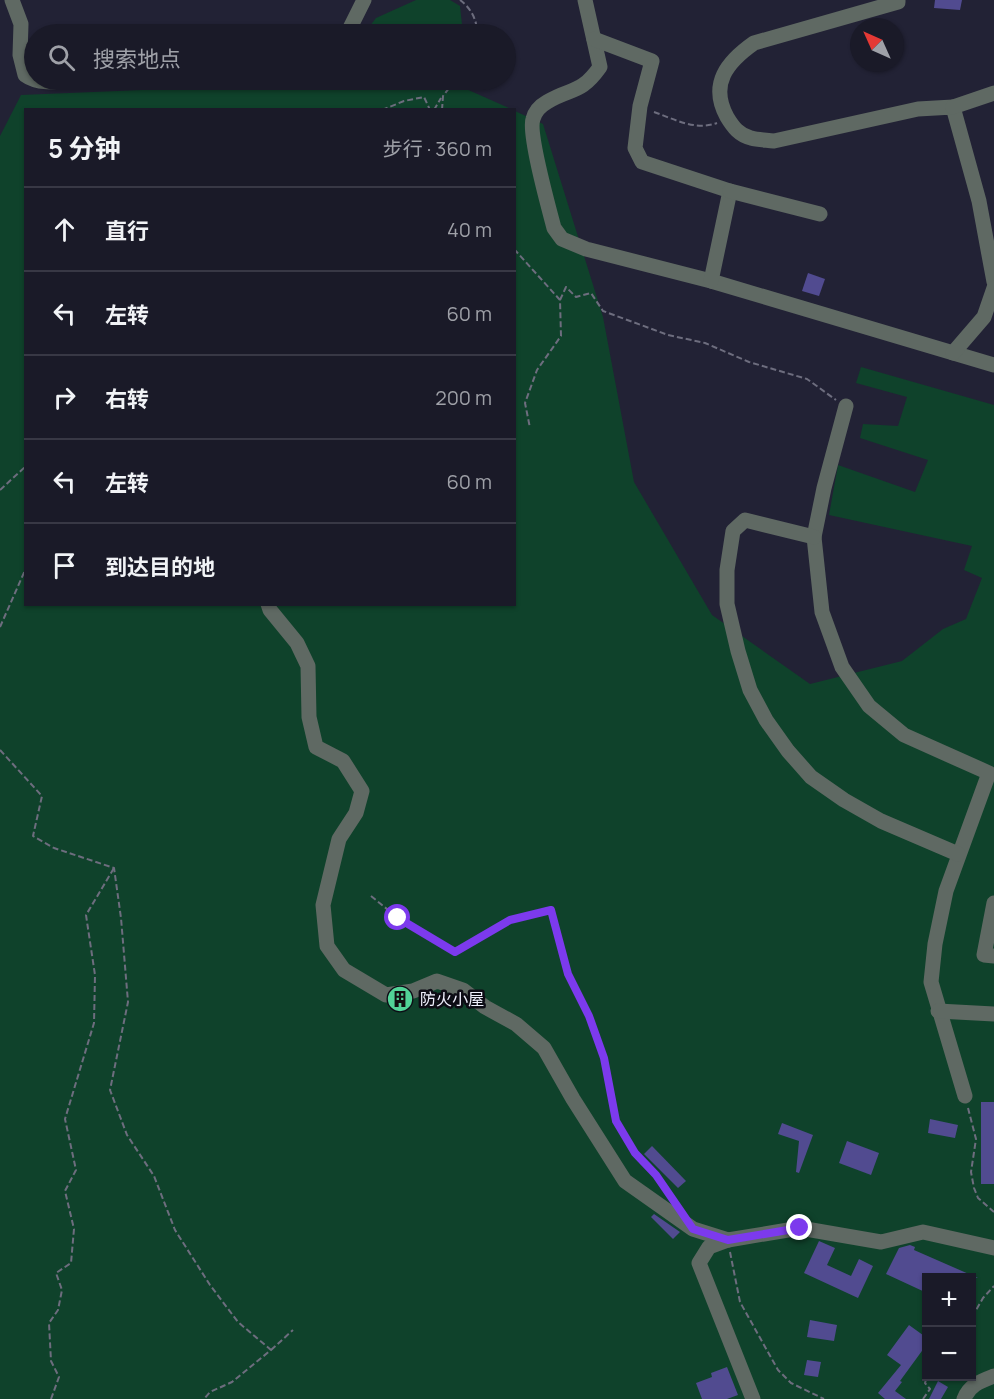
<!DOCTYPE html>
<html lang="zh">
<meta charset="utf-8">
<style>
:root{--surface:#1a1a28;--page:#272734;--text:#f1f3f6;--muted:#9fa1a8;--line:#383845}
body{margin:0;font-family:Manrope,"Noto Sans SC",sans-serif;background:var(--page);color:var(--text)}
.controls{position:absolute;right:18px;bottom:18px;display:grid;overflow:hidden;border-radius:0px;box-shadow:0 2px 4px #0004}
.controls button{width:54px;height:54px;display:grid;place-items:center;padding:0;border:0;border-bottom:2px solid var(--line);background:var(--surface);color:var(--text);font:30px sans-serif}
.compass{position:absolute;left:850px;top:18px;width:54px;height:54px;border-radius:50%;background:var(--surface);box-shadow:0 2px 4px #0004;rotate:315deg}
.stop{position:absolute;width:18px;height:18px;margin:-14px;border:4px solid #7c3aed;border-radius:50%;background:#fff}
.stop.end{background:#7c3aed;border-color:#fff;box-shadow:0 2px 6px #0008}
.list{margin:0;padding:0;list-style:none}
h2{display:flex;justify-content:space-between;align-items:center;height:78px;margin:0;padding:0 24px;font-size:26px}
h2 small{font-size:20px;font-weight:400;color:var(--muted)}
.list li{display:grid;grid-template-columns:39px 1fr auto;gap:18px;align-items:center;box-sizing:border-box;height:84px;padding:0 24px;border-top:2px solid var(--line)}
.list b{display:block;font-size:22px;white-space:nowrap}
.list em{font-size:20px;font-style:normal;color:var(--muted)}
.icon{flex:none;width:33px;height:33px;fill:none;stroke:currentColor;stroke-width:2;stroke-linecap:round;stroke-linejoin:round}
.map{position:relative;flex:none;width:994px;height:1399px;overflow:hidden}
.search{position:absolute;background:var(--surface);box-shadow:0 2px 4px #0004;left:24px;top:24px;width:492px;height:66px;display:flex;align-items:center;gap:15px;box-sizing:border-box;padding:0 21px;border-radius:33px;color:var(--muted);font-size:22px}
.panel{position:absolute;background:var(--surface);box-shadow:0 2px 4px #0004;left:24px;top:108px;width:492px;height:498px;border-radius:0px}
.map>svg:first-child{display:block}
.green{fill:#0f422b;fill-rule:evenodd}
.building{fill:#514b90}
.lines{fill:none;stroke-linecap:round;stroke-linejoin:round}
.path{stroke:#6d6d7e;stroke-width:2;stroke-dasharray:6 3;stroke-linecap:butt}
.minor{stroke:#5f6963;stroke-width:15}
.route{stroke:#7c3aed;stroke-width:8}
.labels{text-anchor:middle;stroke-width:5;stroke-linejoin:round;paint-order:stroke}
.poi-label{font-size:16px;fill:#eff0fd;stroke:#0d0c15;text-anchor:start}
</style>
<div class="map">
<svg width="994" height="1399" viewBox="0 0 994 1399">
<rect width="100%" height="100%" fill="#222235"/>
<g class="green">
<path d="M 416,0 L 450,0 L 460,6 L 463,34 L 364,34 L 376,18 Z"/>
<path d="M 268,80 L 446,80 L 511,109 L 26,110 L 26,604 L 514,604 L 515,111 L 543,124 L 603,317 L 634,482 L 712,615 L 810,684 L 902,661 L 943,629 L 966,619 L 982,578 L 964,570 L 972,546 L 829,515 L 838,465 L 915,492 L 928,460 L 860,438 L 863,424 L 898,426 L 907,397 L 856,383 L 861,367 L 994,405 L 994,1399 L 0,1399 L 0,136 L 21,95 L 238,86 ZM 926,1278 L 972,1278 L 972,1376 L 926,1376 Z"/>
</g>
<g class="building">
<path d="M 935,0 L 962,0 L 960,10 L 934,8 Z"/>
<path d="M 808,273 L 825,279 L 819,296 L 802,291 Z"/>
<rect x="981" y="1102" width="13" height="82"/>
<path d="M 930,1119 L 958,1125 L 955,1138 L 928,1133 Z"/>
<path d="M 782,1123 L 813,1135 L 799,1173 L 796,1172 L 799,1141 L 778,1134 Z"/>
<path d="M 847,1141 L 879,1153 L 871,1175 L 839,1163 Z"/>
<path d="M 652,1146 L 686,1181 L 678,1188 L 644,1154 Z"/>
<path d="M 654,1214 L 680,1232 L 673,1239 L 651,1217 Z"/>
<path d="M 819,1241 L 835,1248 L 827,1265 L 851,1276 L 859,1259 L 873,1266 L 858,1298 L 804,1273 Z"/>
<path d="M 910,1245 L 915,1247 L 914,1250 L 978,1278 L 927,1278 L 927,1293 L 886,1274 L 899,1248 Z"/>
<path d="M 810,1320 L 837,1325 L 834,1341 L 807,1337 Z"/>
<path d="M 909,1325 L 927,1338 L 927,1344 L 900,1381 L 902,1382 L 895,1391 L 906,1399 L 885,1399 L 878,1393 L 901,1365 L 887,1355 Z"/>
<path d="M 807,1360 L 821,1362 L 818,1377 L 804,1375 Z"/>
<path d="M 727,1367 L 738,1395 L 727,1399 L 702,1399 L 696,1383 L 712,1377 L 711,1373 Z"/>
<path d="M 938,1381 L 948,1387 L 941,1399 L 929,1399 Z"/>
</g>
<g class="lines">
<g class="path">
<path d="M 460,0 C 470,7 479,22 476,34"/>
<path d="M 382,110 L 404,101 L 424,97 L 430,110"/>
<path d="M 434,110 L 441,98"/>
<path d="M 442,110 L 443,96 L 455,80"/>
<path d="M 654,112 C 674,119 695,131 717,123"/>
<path d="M 514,249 L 560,300 L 561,336 L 537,370 L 525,403 L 530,428"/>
<path d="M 560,300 L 566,287 L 576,297 L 591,293 L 603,311 L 668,335 L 705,343 L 749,362 L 807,379 L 836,400"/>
<path d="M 0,490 L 26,466"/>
<path d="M 0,627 L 26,568"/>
<path d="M 0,750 L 42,796 L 33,836 L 54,848 L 114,868 L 121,918 L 128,1002 L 110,1090 L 127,1135 L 154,1176 L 175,1230 L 210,1285 L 238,1322 L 271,1350 L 232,1382 L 210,1392 L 204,1399"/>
<path d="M 371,896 L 398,918 L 455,952 L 510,920 L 551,910 L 568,974 L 589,1016 L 605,1058 L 616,1121 L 635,1153 L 656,1175 L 671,1197"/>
<path d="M 968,1108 L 976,1139 L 971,1172 L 974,1188 L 978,1198 L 994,1212"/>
<path d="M 730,1252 L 740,1302 L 778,1370 L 791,1383 L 824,1399"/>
<path d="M 972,1317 L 983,1298 L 994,1286"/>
<path d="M 271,1350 L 293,1330"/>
<path d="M 51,1399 L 59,1377 L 51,1361 L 49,1323 L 58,1310 L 62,1290 L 56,1273 L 71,1263 L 74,1229 L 65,1191 L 76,1170 L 65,1119 L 94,1023 L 95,975 L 86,915 L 114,868"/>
<path d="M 923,1399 L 930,1389 L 925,1383 L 927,1376"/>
</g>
<g class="minor">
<path d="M 12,0 L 21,24 L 20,55 L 25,75 C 41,87 69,80 87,80"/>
<path d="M 585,0 L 600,67 C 580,95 572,87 547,102 C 540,106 535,111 533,119 C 528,133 549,209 554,228 L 562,239 L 586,249 L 711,281 L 994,365"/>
<path d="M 898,0 L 898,2 L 754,43 C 727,62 709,84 727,117 C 733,127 739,135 751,138 C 758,140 766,140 774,141 L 918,109 L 953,107 L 979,201 L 994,282"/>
<path d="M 347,34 L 364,0"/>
<path d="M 594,39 L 652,61 L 640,106 L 635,148 L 642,162 L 730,191 L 711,281"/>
<path d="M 953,107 L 994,93"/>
<path d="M 730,191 L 820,214"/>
<path d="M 953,353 L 984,317 L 994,288"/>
<path d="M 846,406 L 824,488 L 814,537 L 822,612 L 842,667 L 869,706 L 904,735 L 989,773 L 946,891 L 935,944 L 931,982 L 965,1096"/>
<path d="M 814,537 L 745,520 L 733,531 L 727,570 L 727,604 L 738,651 L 750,690 L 766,720 L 788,751 L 811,777 L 844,800 L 881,821 L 958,854"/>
<path d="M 268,604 L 270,610 L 297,643 L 308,666 L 309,717 L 316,747 L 343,761 L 362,791 L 356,813 L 339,839 L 323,905 L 327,946 L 344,970 L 386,995 L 413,991 L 437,981 L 463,990 L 485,1007 L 516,1024 L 544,1048 L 573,1099 L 625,1181 L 693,1229 L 728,1240"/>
<path d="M 994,903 L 984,955 L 994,956"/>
<path d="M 938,1011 L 994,1014"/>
<path d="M 753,1399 L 699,1263 L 709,1247 L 728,1240 L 800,1228 L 881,1242 L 923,1232 L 994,1248"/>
<path d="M 964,1399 C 969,1385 981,1381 994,1376"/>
</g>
</g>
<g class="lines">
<path class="route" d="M 398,918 L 455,952 L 510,920 L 551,910 L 568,974 L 589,1016 L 604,1058 L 616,1121 L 635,1153 L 656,1175 L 693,1229 L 728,1240 L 800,1228"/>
</g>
<defs>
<g id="building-disc" transform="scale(1.35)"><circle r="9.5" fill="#52d397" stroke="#0d0c15"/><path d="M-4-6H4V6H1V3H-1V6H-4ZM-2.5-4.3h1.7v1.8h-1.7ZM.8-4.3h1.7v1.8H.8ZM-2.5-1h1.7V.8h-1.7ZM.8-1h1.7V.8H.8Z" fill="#111"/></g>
</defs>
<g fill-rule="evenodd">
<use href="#building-disc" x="400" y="999"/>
</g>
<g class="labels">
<g class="poi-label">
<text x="420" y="1005">防火小屋</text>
</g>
</g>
</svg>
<div class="controls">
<button>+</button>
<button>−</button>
</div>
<svg class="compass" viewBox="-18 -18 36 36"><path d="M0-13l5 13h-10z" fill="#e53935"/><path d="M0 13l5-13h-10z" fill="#9fa1a8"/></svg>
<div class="stop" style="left:398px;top:918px"></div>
<div class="stop end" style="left:800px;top:1228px"></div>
<div class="search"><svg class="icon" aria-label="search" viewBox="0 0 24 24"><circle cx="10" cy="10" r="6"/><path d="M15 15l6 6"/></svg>搜索地点</div>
<section class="panel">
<h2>5 分钟<small>步行 · 360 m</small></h2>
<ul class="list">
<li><svg class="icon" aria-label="ahead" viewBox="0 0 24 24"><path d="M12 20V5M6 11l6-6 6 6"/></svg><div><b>直行</b></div><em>40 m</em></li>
<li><svg class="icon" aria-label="left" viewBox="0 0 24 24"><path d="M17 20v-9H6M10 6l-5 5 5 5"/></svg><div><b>左转</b></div><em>60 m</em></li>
<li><svg class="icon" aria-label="right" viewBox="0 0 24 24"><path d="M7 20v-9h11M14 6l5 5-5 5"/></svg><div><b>右转</b></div><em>200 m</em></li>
<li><svg class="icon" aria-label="left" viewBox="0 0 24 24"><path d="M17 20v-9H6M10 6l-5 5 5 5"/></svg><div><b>左转</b></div><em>60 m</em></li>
<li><svg class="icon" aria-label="arrive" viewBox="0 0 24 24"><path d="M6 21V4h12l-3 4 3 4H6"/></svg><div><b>到达目的地</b></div></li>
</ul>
</section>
</div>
